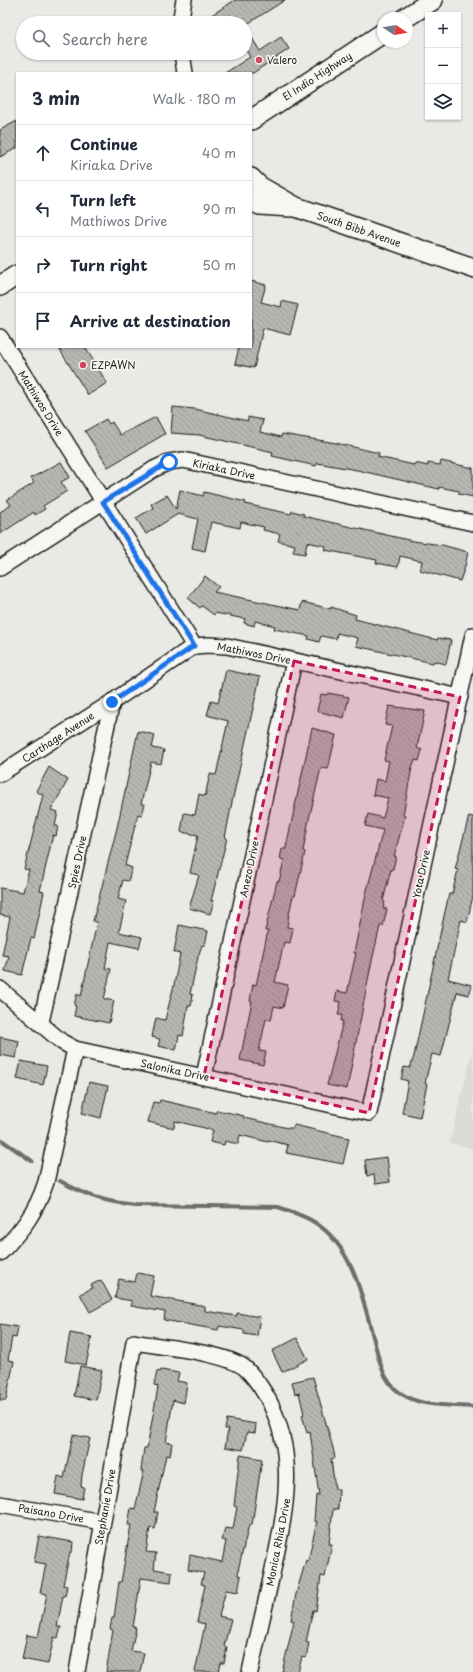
<!DOCTYPE html>
<meta charset="utf-8">
<style>
:root{--surface:#fff;--page:#f2f2f3;--text:#1f2937;--muted:#747a83;--line:#e0e1e3}
body{margin:0;font-family:"Playpen Sans",sans-serif;background:var(--page);color:var(--text)}
.controls{position:absolute;right:12px;top:12px;display:grid;overflow:hidden;border-radius:0px;box-shadow:0 1px 3px #0004}
.controls button{width:36px;height:36px;display:grid;place-items:center;padding:0;border:0;border-bottom:1px solid var(--line);background:var(--surface);color:var(--text);font:20px sans-serif}
.compass{position:absolute;left:377px;top:12px;width:36px;height:36px;border-radius:50%;background:var(--surface);box-shadow:0 1px 3px #0004;rotate:102deg}
.stop{position:absolute;width:12px;height:12px;margin:-9px;border:3px solid #1a73e8;border-radius:50%;background:#fff}
.stop.end{background:#1a73e8;border-color:#fff;box-shadow:0 1px 4px #0008}
.list{margin:0;padding:0;list-style:none}
h2{display:flex;justify-content:space-between;align-items:center;height:52px;margin:0;padding:0 16px;font-size:17px}
h2 small{font-size:13px;font-weight:400;color:var(--muted)}
.list li{display:grid;grid-template-columns:26px 1fr auto;gap:12px;align-items:center;box-sizing:border-box;height:56px;padding:0 16px;border-top:1px solid var(--line)}
.list b{display:block;font-size:15px;white-space:nowrap}
.list p{margin:0;font-size:13px;white-space:nowrap;color:var(--muted)}
.list em{font-size:13px;font-style:normal;color:var(--muted)}
.icon{flex:none;width:22px;height:22px;fill:none;stroke:currentColor;stroke-width:2;stroke-linecap:round;stroke-linejoin:round}
.map{position:relative;flex:none;width:473px;height:1672px;overflow:hidden}
.search{position:absolute;background:var(--surface);box-shadow:0 1px 3px #0004;left:16px;top:16px;width:236px;height:44px;display:flex;align-items:center;gap:10px;box-sizing:border-box;padding:0 14px;border-radius:22px;color:var(--muted);font-size:15px}
.panel{position:absolute;background:var(--surface);box-shadow:0 1px 3px #0004;left:16px;top:72px;width:236px;height:276px;border-radius:0px}
.map>svg:first-child{display:block}
.built{fill:#dadad6}
.lines{fill:none;stroke-linecap:round;stroke-linejoin:round}
.stream{stroke:#6d6d6c;stroke-width:4}
.building{fill:url(#building-back-hatch);stroke:#1c1c1c}
.minor-casing{stroke:#1c1c1c;stroke-width:18}
.major-casing{stroke:#1c1c1c;stroke-width:22}
.minor{stroke:#f6f6f2;stroke-width:15}
.major{stroke:#f6f6f2;stroke-width:19}
.route{stroke:#1a73e8;stroke-width:5}
.marked{fill:#c2185b;fill-opacity:0.2;stroke:#c2185b;stroke-width:3;stroke-dasharray:8 5;stroke-linejoin:round}
.poi-dot{fill:#d1495b;stroke:#f6f6f2;stroke-width:1.5}
.labels{text-anchor:middle;stroke-width:3.5;stroke-linejoin:round;paint-order:stroke}
.poi-label{font-size:10px;fill:#1c1c1c;stroke:#f6f6f2;text-anchor:start}
.street-label{font-size:10px;fill:#1c1c1c;stroke:#f6f6f2}
</style>
<div class="map">
<svg width="473" height="1672" viewBox="0 0 473 1672">
<defs>
<pattern id="building-back-hatch" width="6" height="6" patternUnits="userSpaceOnUse"><rect width="6" height="6" fill="#b6b6b3"/><path d="M-1 5l2 2M0 0l6 6M5-1l2 2" fill="none" stroke="#9c9c99"/></pattern>
</defs>
<rect width="100%" height="100%" fill="#e9e9e5"/>
<filter id="ink" filterUnits="userSpaceOnUse"><feTurbulence type="fractalNoise" baseFrequency=".025" numOctaves="2"/><feDisplacementMap in="SourceGraphic" scale="8" xChannelSelector="R" yChannelSelector="G"/><feConvolveMatrix kernelMatrix="1 2 1 2 8 2 1 2 1" color-interpolation-filters="sRGB"/></filter>
<g filter="url(#ink)">
<path class="built" d="M 473,1048 L 473,1148 L 450,1143 Z"/>
<g class="lines">
<g class="stream">
<path d="M 0,1139 L 32,1161"/>
<path d="M 60,1181 C 87,1196 105,1202 135,1205 L 278,1207 C 290,1211 303,1215 314,1222 C 355,1247 364,1305 376,1348 C 381,1368 386,1387 407,1397 C 426,1407 452,1405 473,1407"/>
</g>
</g>
<g class="building">
<path d="M 235,0 L 285,0 L 249,23 L 199,23 Z"/>
<path d="M 245,27 L 260,51 L 281,37 L 289,49 L 253,73 L 225,73 L 250,57 L 245,49 Z"/>
<path d="M 17,121 L 17,148 L 0,157 L 0,130 Z"/>
<path d="M 251,281 L 266,285 L 261,302 L 281,307 L 282,301 L 298,305 L 290,335 L 263,328 L 254,368 L 235,364 L 239,347 L 251,347 Z"/>
<path d="M 58,347 L 85,347 L 107,383 L 88,395 Z"/>
<path d="M 173,407 L 195,409 L 248,421 L 248,417 L 263,420 L 260,432 L 281,437 L 282,434 L 336,443 L 379,453 L 378,457 L 414,465 L 415,463 L 428,466 L 428,463 L 440,465 L 441,461 L 473,468 L 473,497 L 459,494 L 459,491 L 439,487 L 439,489 L 357,470 L 317,463 L 316,466 L 272,456 L 273,452 L 199,435 L 171,433 Z"/>
<path d="M 156,417 L 165,434 L 108,467 L 85,431 L 106,419 L 109,424 L 112,422 L 120,435 Z"/>
<path d="M 61,462 L 70,477 L 61,482 L 67,491 L 43,506 L 45,509 L 35,515 L 34,512 L 0,534 L 0,512 L 11,505 L 7,500 L 34,483 L 31,478 Z"/>
<path d="M 180,490 L 203,496 L 204,492 L 246,502 L 245,504 L 291,514 L 292,511 L 304,514 L 303,516 L 413,541 L 442,545 L 468,552 L 465,566 L 460,581 L 420,570 L 422,561 L 400,556 L 398,567 L 376,563 L 377,560 L 325,550 L 326,546 L 307,542 L 305,554 L 293,552 L 295,545 L 278,541 L 280,534 L 263,530 L 264,527 L 241,522 L 240,528 L 211,522 L 205,551 L 192,548 L 198,519 L 178,514 L 146,534 L 136,518 L 153,508 L 151,504 L 167,495 L 176,509 Z"/>
<path d="M 205,576 L 219,587 L 214,592 L 300,610 L 302,602 L 331,609 L 331,607 L 356,615 L 355,619 L 437,640 L 438,638 L 451,640 L 446,664 L 434,661 L 433,663 L 356,646 L 358,638 L 337,633 L 336,639 L 321,636 L 319,642 L 308,639 L 309,636 L 274,629 L 275,626 L 255,621 L 254,626 L 244,623 L 245,619 L 215,613 L 214,615 L 202,606 L 200,608 L 188,598 Z"/>
<path d="M 226,670 L 260,677 L 232,802 L 225,838 L 227,838 L 224,850 L 211,901 L 214,901 L 210,914 L 189,908 L 199,875 L 190,873 L 198,835 L 181,832 L 184,813 L 195,815 L 199,794 L 205,796 L 210,774 L 216,775 L 228,721 L 207,715 L 211,701 L 218,703 Z"/>
<path d="M 328,693 L 349,697 L 344,718 L 317,711 L 321,694 L 327,695 Z"/>
<path d="M 389,706 L 425,711 L 417,748 L 422,750 L 419,761 L 415,760 L 412,767 L 403,815 L 405,816 L 394,856 L 396,856 L 393,869 L 391,869 L 383,901 L 385,902 L 383,908 L 387,909 L 383,926 L 380,926 L 371,965 L 347,1089 L 327,1085 L 343,1021 L 341,1021 L 342,1015 L 338,1015 L 341,1002 L 335,1001 L 337,991 L 347,993 L 356,953 L 354,953 L 366,894 L 383,830 L 365,826 L 368,814 L 383,818 L 388,798 L 373,795 L 376,779 L 385,781 L 389,761 L 384,760 L 392,726 L 385,725 Z"/>
<path d="M 312,728 L 336,735 L 328,769 L 321,768 L 309,819 L 303,851 L 305,852 L 295,896 L 293,896 L 289,914 L 287,927 L 293,928 L 290,943 L 284,942 L 275,982 L 288,985 L 283,1008 L 274,1006 L 271,1020 L 266,1019 L 259,1051 L 266,1052 L 263,1065 L 240,1060 L 252,1001 L 250,1001 L 253,984 L 256,985 L 268,931 L 265,931 L 277,881 L 279,882 L 284,860 L 280,859 L 282,849 L 286,849 L 286,847 Z"/>
<path d="M 138,731 L 155,735 L 152,748 L 164,750 L 161,764 L 151,762 L 141,804 L 145,804 L 142,815 L 138,814 L 125,865 L 132,868 L 128,881 L 123,880 L 118,899 L 126,901 L 119,932 L 142,937 L 139,948 L 110,942 L 105,968 L 111,969 L 104,999 L 114,1001 L 109,1023 L 74,1016 L 76,1006 L 74,1005 L 77,994 L 81,996 L 97,922 L 93,921 L 117,828 Z"/>
<path d="M 49,767 L 68,780 L 51,810 L 58,812 L 55,826 L 58,826 L 56,836 L 53,835 L 40,891 L 44,892 L 34,939 L 31,938 L 22,975 L 5,971 L 9,956 L 2,955 L 10,917 L 0,915 L 0,888 L 23,892 L 29,870 L 24,869 L 43,795 L 36,791 Z"/>
<path d="M 469,816 L 473,817 L 473,896 L 467,922 L 461,920 L 448,979 L 472,985 L 469,995 L 457,992 L 441,1056 L 432,1054 L 425,1083 L 427,1084 L 420,1117 L 402,1113 L 408,1081 L 401,1079 L 404,1067 L 410,1068 L 414,1056 L 444,916 L 449,894 L 452,894 L 458,870 L 455,869 Z"/>
<path d="M 179,925 L 208,931 L 205,945 L 202,945 L 198,957 L 190,994 L 193,995 L 191,1006 L 188,1006 L 183,1036 L 179,1035 L 176,1050 L 158,1046 L 160,1039 L 152,1037 L 156,1018 L 165,1020 L 174,985 L 180,954 L 174,952 Z"/>
<path d="M 0,1037 L 19,1041 L 16,1058 L 0,1055 Z"/>
<path d="M 21,1061 L 47,1066 L 43,1085 L 17,1079 Z"/>
<path d="M 89,1082 L 108,1086 L 101,1118 L 82,1113 Z"/>
<path d="M 160,1100 L 216,1113 L 217,1110 L 244,1116 L 244,1118 L 288,1128 L 293,1128 L 294,1125 L 349,1138 L 343,1164 L 286,1153 L 288,1145 L 268,1140 L 268,1142 L 240,1135 L 238,1144 L 225,1141 L 224,1145 L 210,1142 L 213,1130 L 175,1121 L 174,1128 L 148,1122 L 153,1102 L 159,1103 Z"/>
<path d="M 387,1157 L 390,1182 L 375,1184 L 374,1175 L 367,1176 L 365,1160 Z"/>
<path d="M 137,1273 L 154,1276 L 150,1296 L 205,1306 L 205,1311 L 237,1316 L 237,1313 L 260,1317 L 257,1336 L 244,1334 L 244,1330 L 219,1326 L 218,1330 L 164,1320 L 165,1312 L 131,1306 L 132,1301 L 115,1298 L 119,1279 L 135,1282 Z"/>
<path d="M 101,1280 L 112,1300 L 90,1312 L 80,1294 L 93,1288 L 91,1285 Z"/>
<path d="M 0,1324 L 18,1327 L 16,1338 L 12,1337 L 8,1360 L 14,1361 L 6,1400 L 0,1400 Z"/>
<path d="M 70,1333 L 92,1337 L 86,1365 L 65,1361 Z"/>
<path d="M 297,1338 L 308,1359 L 282,1372 L 272,1351 Z"/>
<path d="M 80,1366 L 102,1370 L 96,1400 L 74,1396 Z"/>
<path d="M 161,1370 L 179,1373 L 177,1381 L 187,1383 L 184,1403 L 173,1400 L 166,1442 L 172,1443 L 170,1456 L 166,1455 L 154,1512 L 158,1512 L 155,1529 L 150,1528 L 146,1552 L 156,1553 L 154,1569 L 172,1572 L 171,1582 L 141,1578 L 133,1627 L 136,1628 L 131,1651 L 144,1653 L 140,1672 L 106,1672 L 113,1630 L 110,1629 L 112,1618 L 114,1618 L 119,1582 L 121,1582 L 131,1525 L 128,1525 L 131,1508 L 135,1509 L 144,1471 L 141,1471 L 144,1448 L 147,1448 L 156,1399 L 158,1386 L 154,1385 L 157,1371 L 160,1372 Z"/>
<path d="M 313,1377 L 333,1448 L 335,1458 L 331,1459 L 335,1489 L 339,1489 L 338,1509 L 333,1509 L 329,1544 L 332,1544 L 325,1577 L 321,1576 L 316,1611 L 313,1610 L 306,1642 L 309,1643 L 306,1658 L 302,1657 L 298,1672 L 282,1672 L 294,1621 L 291,1620 L 296,1594 L 306,1560 L 308,1561 L 317,1521 L 314,1521 L 316,1495 L 319,1495 L 310,1432 L 307,1433 L 302,1415 L 304,1414 L 299,1393 L 295,1394 L 292,1382 Z"/>
<path d="M 227,1419 L 256,1424 L 255,1433 L 247,1432 L 243,1450 L 225,1447 L 228,1429 L 225,1429 Z"/>
<path d="M 73,1435 L 90,1438 L 82,1475 L 81,1486 L 84,1487 L 82,1499 L 55,1494 L 58,1476 L 64,1478 Z"/>
<path d="M 240,1455 L 262,1459 L 252,1525 L 249,1525 L 239,1566 L 238,1575 L 241,1576 L 238,1592 L 226,1590 L 219,1616 L 231,1619 L 224,1646 L 227,1647 L 224,1663 L 221,1663 L 219,1672 L 195,1672 L 205,1624 L 197,1622 L 205,1585 L 201,1584 L 204,1573 L 188,1570 L 190,1555 L 222,1562 L 226,1541 L 222,1540 L 225,1528 L 233,1529 L 237,1507 L 234,1506 Z"/>
<path d="M 39,1536 L 73,1542 L 72,1552 L 70,1552 L 63,1585 L 67,1586 L 65,1596 L 63,1596 L 57,1627 L 61,1627 L 58,1638 L 54,1637 L 48,1664 L 22,1659 L 27,1635 L 38,1637 L 47,1594 L 40,1593 L 46,1564 L 34,1562 Z"/>
</g>
<g class="lines">
<g class="minor-casing">
<g id="minor">
<path d="M 180,23 L 184,0"/>
<path d="M 182,53 L 185,73"/>
<path d="M 0,337 L 194,646 L 208,645 L 227,646 L 460,697"/>
<path d="M 0,568 L 154,469 L 169,462 L 183,460 L 473,523"/>
<path d="M 0,774 L 112,702 L 194,646"/>
<path d="M 0,989 L 62,1042 L 75,1049 L 369,1113 L 473,635"/>
<path d="M 41,1022 L 112,702"/>
<path d="M 204,1076 L 294,661"/>
<path d="M 0,1253 C 22,1230 36,1213 46,1182 L 75,1049"/>
<path d="M 0,1504 L 102,1522"/>
<path d="M 77,1672 L 134,1342 C 161,1347 225,1352 245,1368 C 254,1376 261,1387 267,1397 C 299,1456 285,1513 272,1574 C 265,1607 257,1639 250,1672"/>
</g>
</g>
<g class="major-casing">
<g id="major">
<path d="M 405,18 L 433,0"/>
<path d="M 251,120 L 383,33"/>
<path d="M 251,178 L 259,186 L 296,207 L 473,268"/>
<path d="M 251,201 L 260,205 L 291,207"/>
<path d="M 0,286 L 17,275"/>
</g>
</g>
<use href="#minor" class="minor"/>
<use href="#major" class="major"/>
</g>
</g>
<g class="lines" filter="url(#ink)">
<path class="route" d="M 112,702 L 194,646 L 103,502 L 169,462"/>
</g>
<path class="marked" d="M 294,661 L 460,697 L 369,1113 L 204,1076 Z"/>
<g class="poi-dot">
<circle cx="259" cy="60" r="4"/>
<circle cx="83" cy="365" r="4"/>
</g>
<g class="labels">
<g class="poi-label">
<text x="267" y="64">Valero</text>
<text x="91" y="369">EZPAWN</text>
</g>
<g class="street-label">
<text transform="translate(317 76) rotate(-33)" y="4">El Indio Highway</text>
<text transform="translate(359 229) rotate(19)" y="4">South Bibb Avenue</text>
<text transform="translate(41 403) rotate(58)" y="4">Mathiwos Drive</text>
<text transform="translate(224 469) rotate(12)" y="4">Kiriaka Drive</text>
<text transform="translate(254 653) rotate(11)" y="4">Mathiwos Drive</text>
<text transform="translate(58 737) rotate(-33)" y="4">Carthage Avenue</text>
<text transform="translate(77 862) rotate(-78)" y="4">Spies Drive</text>
<text transform="translate(249 869) rotate(-78)" y="4">Anezo Drive</text>
<text transform="translate(421 874) rotate(-78)" y="4">Yota Drive</text>
<text transform="translate(175 1070) rotate(12)" y="4">Salonika Drive</text>
<text transform="translate(105 1507) rotate(-80)" y="4">Stephanie Drive</text>
<text transform="translate(51 1513) rotate(10)" y="4">Paisano Drive</text>
<text transform="translate(278 1542) rotate(-79)" y="4">Monica Rhia Drive</text>
</g>
</g>
</svg>
<div class="controls">
<button>+</button>
<button>−</button>
<button><svg class="icon" aria-label="layers" viewBox="0 0 24 24"><path d="M12 4l9 5-9 5-9-5zM3 14l9 5 9-5"/></svg></button>
</div>
<svg class="compass" viewBox="-18 -18 36 36"><path d="M0-13l5 13h-10z" fill="#e53935"/><path d="M0 13l5-13h-10z" fill="#747a83"/></svg>
<div class="stop" style="left:169px;top:462px"></div>
<div class="stop end" style="left:112px;top:702px"></div>
<div class="search"><svg class="icon" aria-label="search" viewBox="0 0 24 24"><circle cx="10" cy="10" r="6"/><path d="M15 15l6 6"/></svg>Search here</div>
<section class="panel">
<h2>3 min<small>Walk · 180 m</small></h2>
<ul class="list">
<li><svg class="icon" aria-label="ahead" viewBox="0 0 24 24"><path d="M12 20V5M6 11l6-6 6 6"/></svg><div><b>Continue</b><p>Kiriaka Drive</p></div><em>40 m</em></li>
<li><svg class="icon" aria-label="left" viewBox="0 0 24 24"><path d="M17 20v-9H6M10 6l-5 5 5 5"/></svg><div><b>Turn left</b><p>Mathiwos Drive</p></div><em>90 m</em></li>
<li><svg class="icon" aria-label="right" viewBox="0 0 24 24"><path d="M7 20v-9h11M14 6l5 5-5 5"/></svg><div><b>Turn right</b></div><em>50 m</em></li>
<li><svg class="icon" aria-label="arrive" viewBox="0 0 24 24"><path d="M6 21V4h12l-3 4 3 4H6"/></svg><div><b>Arrive at destination</b></div></li>
</ul>
</section>
</div>
